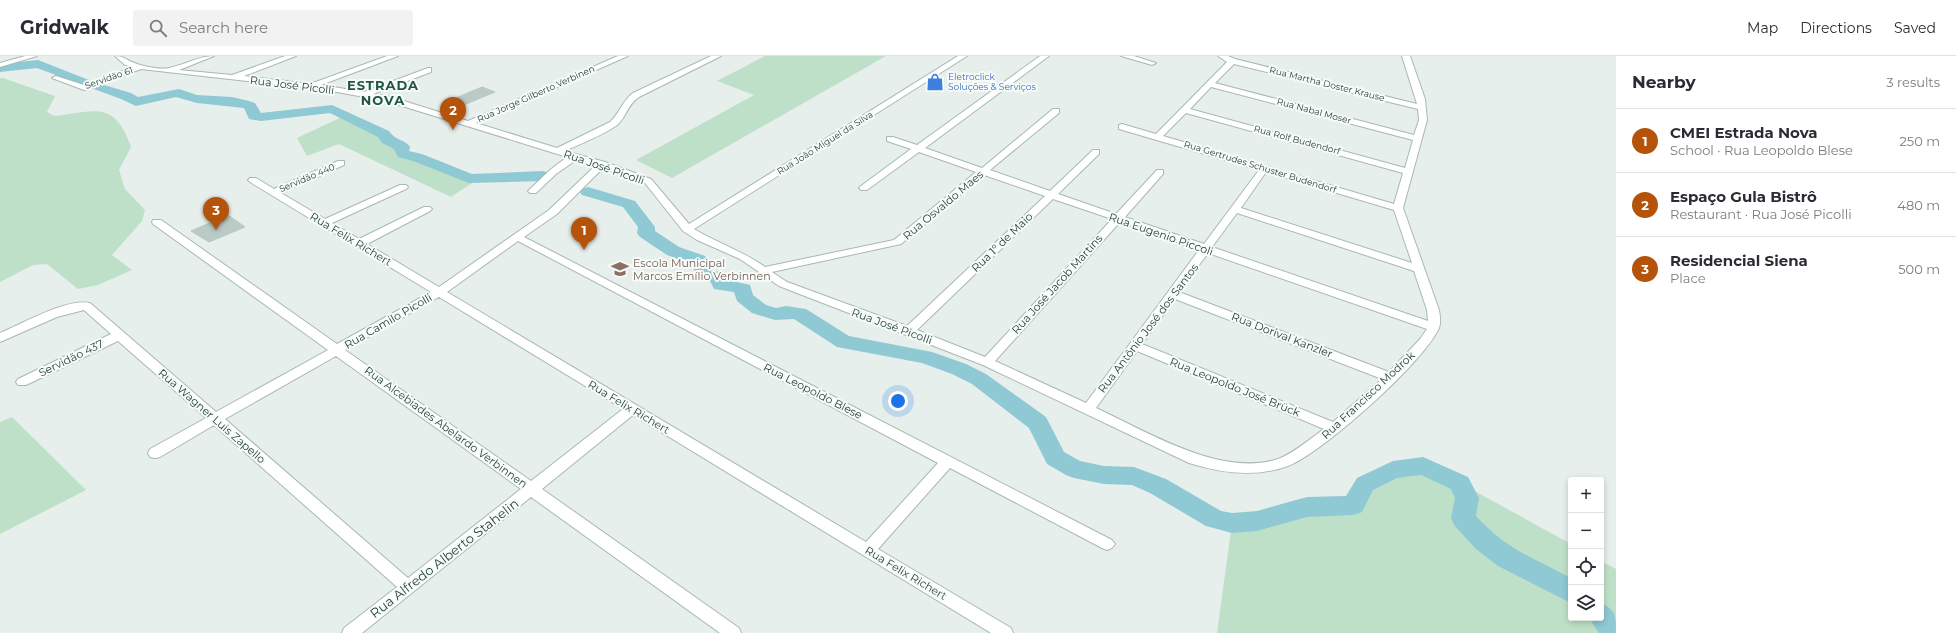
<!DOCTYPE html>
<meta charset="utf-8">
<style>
:root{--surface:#fff;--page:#f2f2f3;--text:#2b2b33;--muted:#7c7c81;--line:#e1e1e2;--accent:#b45309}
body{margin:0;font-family:Montserrat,sans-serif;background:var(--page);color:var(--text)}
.controls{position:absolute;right:12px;bottom:12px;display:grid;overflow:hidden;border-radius:4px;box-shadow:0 2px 6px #0003}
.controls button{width:36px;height:36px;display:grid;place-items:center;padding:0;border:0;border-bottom:1px solid var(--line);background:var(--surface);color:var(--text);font:20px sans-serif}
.you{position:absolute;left:898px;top:345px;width:14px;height:14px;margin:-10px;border:3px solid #fff;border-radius:50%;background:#1a73e8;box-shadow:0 0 0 6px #1a73e833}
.badge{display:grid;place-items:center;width:26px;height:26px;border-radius:50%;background:var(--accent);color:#fff;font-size:13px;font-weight:700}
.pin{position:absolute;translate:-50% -33px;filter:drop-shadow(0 1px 2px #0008)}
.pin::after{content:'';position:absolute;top:21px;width:14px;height:12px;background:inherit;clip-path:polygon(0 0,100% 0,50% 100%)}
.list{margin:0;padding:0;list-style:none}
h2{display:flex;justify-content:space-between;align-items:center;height:52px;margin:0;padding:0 16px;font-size:17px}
h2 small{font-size:13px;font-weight:400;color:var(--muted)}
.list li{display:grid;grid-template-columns:26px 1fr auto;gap:12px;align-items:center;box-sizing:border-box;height:64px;padding:0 16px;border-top:1px solid var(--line)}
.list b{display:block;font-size:15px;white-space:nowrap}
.list p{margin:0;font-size:13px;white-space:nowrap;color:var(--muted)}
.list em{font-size:13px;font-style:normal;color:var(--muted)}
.icon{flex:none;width:22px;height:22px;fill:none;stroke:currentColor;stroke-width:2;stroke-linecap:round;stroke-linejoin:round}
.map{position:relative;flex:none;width:1616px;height:577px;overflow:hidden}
header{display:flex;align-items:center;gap:24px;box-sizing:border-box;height:56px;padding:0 20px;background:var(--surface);border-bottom:1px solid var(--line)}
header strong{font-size:19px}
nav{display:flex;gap:22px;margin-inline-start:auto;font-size:14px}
.search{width:280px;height:36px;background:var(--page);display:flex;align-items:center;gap:10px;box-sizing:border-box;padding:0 14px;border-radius:4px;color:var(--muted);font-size:15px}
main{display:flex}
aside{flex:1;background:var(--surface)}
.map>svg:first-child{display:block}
.green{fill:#bfe0c8}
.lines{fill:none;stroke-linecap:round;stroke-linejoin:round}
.river{fill:#8ec9d4;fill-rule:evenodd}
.building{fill:#bbcac4;stroke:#b8c9c2}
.minor-casing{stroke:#a8b8b2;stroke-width:2}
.minor{fill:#fff;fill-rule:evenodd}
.labels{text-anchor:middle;stroke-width:4;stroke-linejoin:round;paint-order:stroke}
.far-shop-label{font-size:9px;fill:#366cbe;stroke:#f7fbf9;text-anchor:start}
.far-street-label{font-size:9px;fill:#24423a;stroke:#f7fbf9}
.street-label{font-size:11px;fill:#24423a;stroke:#f7fbf9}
.education-label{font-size:11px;fill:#785e54;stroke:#f7fbf9;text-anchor:start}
.far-district-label{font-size:13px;font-weight:bold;letter-spacing:1px;fill:#1f5548;stroke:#f7fbf9}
.near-street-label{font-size:13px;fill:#24423a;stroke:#f7fbf9}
</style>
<header>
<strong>Gridwalk</strong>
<div class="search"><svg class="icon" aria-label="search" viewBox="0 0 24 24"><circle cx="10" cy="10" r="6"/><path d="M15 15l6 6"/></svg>Search here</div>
<nav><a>Map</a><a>Directions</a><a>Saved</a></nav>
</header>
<main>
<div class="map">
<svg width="1616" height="577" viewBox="0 0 1616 577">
<rect width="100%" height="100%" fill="#e6efeb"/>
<g class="green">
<path d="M 765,0 L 886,0 L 672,122 L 636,104 L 754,39 L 717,25 Z"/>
<path d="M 0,22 L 3,22 L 55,40 L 47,56 L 54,60 C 95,56 114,43 131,91 L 119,114 L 125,133 L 145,154 L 142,165 L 112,199 L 132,214 L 98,229 L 78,233 L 47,208 L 33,209 L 0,226 Z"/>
<path d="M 346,59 L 384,78 L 388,84 L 403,91 L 401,94 L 403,98 C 429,104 452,119 478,123 L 451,141 L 339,88 L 307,100 L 297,82 Z"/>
<path d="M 12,361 L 86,434 L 0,478 L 0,366 Z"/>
<path d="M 1423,410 L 1460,427 L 1571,488 L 1571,562 L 1601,562 L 1601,505 L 1616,513 L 1616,577 L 1217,577 L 1232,467 L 1257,465 L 1307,451 L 1352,449 L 1365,428 L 1393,414 Z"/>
</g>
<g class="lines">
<g class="river">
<path d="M 38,4 L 94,26 L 131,37 L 138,41 L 179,33 L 197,39 L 232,41 L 249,45 L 255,47 L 261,57 L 332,49 L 389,75 C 397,86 405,83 410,91 L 409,95 L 422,98 L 472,118 L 543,115 L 549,117 L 551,120 L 549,123 L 543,125 L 469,127 L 413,105 L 398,101 L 394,93 L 382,87 L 378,81 L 330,57 L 261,65 L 249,63 L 244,52 L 197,47 L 176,41 L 136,50 L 121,43 L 37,12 L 0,16 L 0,8 Z"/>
<path d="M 588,131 L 635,145 L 655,171 L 655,175 L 679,191 L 705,200 L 713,208 L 712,214 L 723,217 L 728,224 L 750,229 L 753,239 L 766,249 L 776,252 L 786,250 L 806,253 L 849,280 L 932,296 L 966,308 L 986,318 L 1046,361 L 1064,396 L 1080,405 L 1104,410 L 1134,411 L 1166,423 L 1221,455 L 1232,457 L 1257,455 L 1307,441 L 1346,440 L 1357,422 L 1393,405 L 1423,401 L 1468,421 L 1479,442 L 1476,460 C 1507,494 1532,501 1571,522 L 1571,547 L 1498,510 L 1476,493 L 1454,469 L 1451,462 L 1455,442 L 1451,433 L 1421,419 L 1397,422 L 1373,434 L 1362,456 L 1353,459 L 1307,461 L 1257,475 L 1232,477 L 1206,470 L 1150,437 L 1132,429 L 1104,428 L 1074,422 L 1066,419 L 1047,408 L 1029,372 L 972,328 L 952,318 L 922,307 L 837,291 L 794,263 L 775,264 L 752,257 L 737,245 L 734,236 L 714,233 L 710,225 L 698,221 L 693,212 L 694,209 L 667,199 L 640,181 L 637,177 L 638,171 L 623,151 L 582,139 L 580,136 L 582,133 Z"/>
<path d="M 1601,547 C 1616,554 1616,560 1616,577 L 1599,577 L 1589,562 L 1601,562 Z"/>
</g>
</g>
<g class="building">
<path d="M 482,31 L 495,36 L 459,51 L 446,46 Z"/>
<path d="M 228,159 L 245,171 L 209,186 L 191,175 Z"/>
</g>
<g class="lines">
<g class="minor-casing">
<g id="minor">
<path d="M 25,0 L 37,0 L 0,11 L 0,7 Z"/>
<path d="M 115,0 C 123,0 125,3 132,6 C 141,10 159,14 169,12 C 185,9 197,0 214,0 L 179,14 L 232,19 L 285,0 L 296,0 L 244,20 L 310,28 L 387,0 L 398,0 L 321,29 L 364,36 L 428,12 L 431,12 L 431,16 L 373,38 L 391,41 L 468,65 L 618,0 L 628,0 L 476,67 L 557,92 L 610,66 C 620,57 622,45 633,37 L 711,0 L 721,0 L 639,41 C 626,50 626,63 616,70 C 601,80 582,87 565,95 L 605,106 L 651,123 L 689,168 L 958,0 L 967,0 L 694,173 C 717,187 743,195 765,211 L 894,184 L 976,116 L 919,96 L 867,134 L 861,134 L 859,132 L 861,130 L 911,93 L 887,85 L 887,81 L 893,81 L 917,89 L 1040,0 L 1049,0 L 925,92 L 982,112 L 1053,53 L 1059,53 L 1059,57 L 990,114 L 1050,135 L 1093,94 L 1099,94 L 1099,98 L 1058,138 L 1116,158 L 1157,114 L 1163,114 L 1163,118 L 1125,161 L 1204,188 L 1259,114 L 1119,73 L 1119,69 L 1122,68 L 1156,78 L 1227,6 L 1218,0 L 1228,0 L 1235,3 L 1417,48 L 1402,0 L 1410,0 L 1425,43 L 1427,64 L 1403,152 L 1439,254 C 1440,260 1441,267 1439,272 C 1425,305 1321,398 1288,410 C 1255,422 1221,417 1189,407 L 983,309 L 779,230 L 740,203 L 697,184 L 683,175 L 645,127 L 603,112 L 557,158 L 524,181 L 1112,484 L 1115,488 L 1112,492 L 1107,494 L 1102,492 L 950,412 L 878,493 L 1011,572 L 1013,577 L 991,577 L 633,359 L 542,433 L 739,572 L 741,577 L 720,577 L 531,441 L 362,577 L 342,577 L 344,572 L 397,531 L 214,369 L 160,401 L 155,402 L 150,401 L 148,397 L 150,393 L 206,362 L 118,285 L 26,329 L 18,329 L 16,326 L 18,323 L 111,278 L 84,254 L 57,261 L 0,286 L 0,277 C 22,268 67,242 90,247 L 216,356 L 328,294 L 153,168 L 152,166 L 153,164 L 161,164 L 337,288 L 431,236 L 250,126 L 248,124 L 250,122 L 256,122 L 274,133 L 338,105 L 344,105 L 344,109 L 281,137 L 325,163 L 400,129 L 406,129 L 408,131 L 406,133 L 332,167 L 359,183 L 424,151 L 430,151 L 432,153 L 430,155 L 367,188 L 439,231 L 549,154 L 595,110 L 576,104 L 556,118 L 536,137 L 530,137 L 528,135 L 530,133 L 550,114 L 567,101 L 386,45 L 326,34 L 141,13 L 84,34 L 52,22 L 56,20 L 84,29 L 133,11 L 125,9 ZM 1234,8 L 1418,53 L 1419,64 L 1414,79 L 1215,27 ZM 1211,31 L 1413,84 L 1405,112 L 1190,53 ZM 1186,57 L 1403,117 L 1394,148 L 1163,80 ZM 1266,116 L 1394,154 L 1412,207 L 1241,152 ZM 984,119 L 1045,140 L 907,270 L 787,226 L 772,216 L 901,188 ZM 1053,143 L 1112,163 L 985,301 L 917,274 ZM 1237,157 L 1414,215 L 1427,254 L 1428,265 L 1212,191 ZM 1120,166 L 1199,194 L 1086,347 L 995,305 ZM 518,185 L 938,407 L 866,486 L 447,236 ZM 1208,197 L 1427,273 L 1420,283 L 1389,316 L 1179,236 ZM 439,241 L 623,353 L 531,425 L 345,294 ZM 1175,243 L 1382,323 L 1333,366 L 1142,288 ZM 1137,295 L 1324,373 C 1310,383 1294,397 1278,403 C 1221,422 1146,375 1096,352 ZM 336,300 L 521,433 L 408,522 L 225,363 Z"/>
<path d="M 1121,0 L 1134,0 L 1156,7 L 1152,9 Z"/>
</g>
</g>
<use href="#minor" class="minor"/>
</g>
<defs>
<g id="shop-bare" transform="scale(1.38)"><path d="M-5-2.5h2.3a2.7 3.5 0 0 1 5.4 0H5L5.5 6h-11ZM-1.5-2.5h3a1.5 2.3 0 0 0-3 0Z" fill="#3f7fe0" stroke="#f7fbf9" stroke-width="2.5" paint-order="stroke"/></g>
<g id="school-bare" transform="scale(1.38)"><path d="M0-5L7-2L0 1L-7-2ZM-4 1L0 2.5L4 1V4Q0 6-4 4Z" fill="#8d6e63" stroke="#f7fbf9" stroke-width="2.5" paint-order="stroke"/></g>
</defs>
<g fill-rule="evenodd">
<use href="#shop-bare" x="935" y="26"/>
<use href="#school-bare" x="620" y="213"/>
</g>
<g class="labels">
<g class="far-shop-label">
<text x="948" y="24">Eletroclick<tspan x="948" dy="10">Soluções &amp; Serviços</tspan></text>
</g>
<g class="far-street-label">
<text transform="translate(109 22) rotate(-19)" y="3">Servidão 61</text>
<text transform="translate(1327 28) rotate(14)" y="3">Rua Martha Doster Krause</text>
<text transform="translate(536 38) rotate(-24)" y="3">Rua Jorge Gilberto Verbinen</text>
<text transform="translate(1314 55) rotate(15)" y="3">Rua Nabal Moser</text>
<text transform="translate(1297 84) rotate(15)" y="3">Rua Rolf Budendorf</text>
<text transform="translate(825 87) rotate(-32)" y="3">Rua João Miguel da Silva</text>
<text transform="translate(1260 111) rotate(17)" y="3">Rua Gertrudes Schuster Budendorf</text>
<text transform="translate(307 122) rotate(-23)" y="3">Servidão 440</text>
</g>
<g class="street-label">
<text transform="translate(292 29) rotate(7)" y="4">Rua José Picolli</text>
<text transform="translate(604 111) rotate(19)" y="4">Rua José Picolli</text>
<text transform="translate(943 149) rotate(-40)" y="4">Rua Osvaldo Maes</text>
<text transform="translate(1161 178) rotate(19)" y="4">Rua Eugenio Piccoli</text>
<text transform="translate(351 183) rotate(31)" y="4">Rua Felix Richert</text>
<text transform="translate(1002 186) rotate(-44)" y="4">Rua 1º de Maio</text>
<text transform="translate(1057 228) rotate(-48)" y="4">Rua José Jacob Martins</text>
<text transform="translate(388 265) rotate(-30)" y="4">Rua Camilo Picolli</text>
<text transform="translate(892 270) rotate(20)" y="4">Rua José Picolli</text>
<text transform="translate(1148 272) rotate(-53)" y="4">Rua Antônio José dos Santos</text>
<text transform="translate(1282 279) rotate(21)" y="4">Rua Dorival Kanzler</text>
<text transform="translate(71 302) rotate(-26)" y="4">Servidão 437</text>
<text transform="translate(1235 331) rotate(22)" y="4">Rua Leopoldo José Brück</text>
<text transform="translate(813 335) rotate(27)" y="4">Rua Leopoldo Blese</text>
<text transform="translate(1368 339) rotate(-43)" y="4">Rua Francisco Modrok</text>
<text transform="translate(629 351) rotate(31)" y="4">Rua Felix Richert</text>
<text transform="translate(212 360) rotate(41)" y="4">Rua Wagner Luis Zapello</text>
<text transform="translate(446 371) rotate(36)" y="4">Rua Alcebiades Abelardo Verbinnen</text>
<text transform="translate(906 517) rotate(31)" y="4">Rua Felix Richert</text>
</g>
<g class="education-label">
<text x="633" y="211">Escola Municipal<tspan x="633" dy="13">Marcos Emílio Verbinnen</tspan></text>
</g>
<g class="far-district-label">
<text x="383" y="34">ESTRADA<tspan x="383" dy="15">NOVA</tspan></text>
</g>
<g class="near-street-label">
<text transform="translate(444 502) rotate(-38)" y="5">Rua Alfredo Alberto Stahelin</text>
</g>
</g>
</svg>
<div class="controls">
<button>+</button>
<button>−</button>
<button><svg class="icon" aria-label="locate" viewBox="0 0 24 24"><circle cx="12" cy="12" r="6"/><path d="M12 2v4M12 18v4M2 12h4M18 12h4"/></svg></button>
<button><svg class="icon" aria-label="layers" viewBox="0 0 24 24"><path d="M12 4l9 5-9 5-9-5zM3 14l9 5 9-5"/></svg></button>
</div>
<div class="you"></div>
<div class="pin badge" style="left:584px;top:194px">1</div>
<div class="pin badge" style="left:453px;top:74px">2</div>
<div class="pin badge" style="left:216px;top:174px">3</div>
</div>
<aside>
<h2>Nearby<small>3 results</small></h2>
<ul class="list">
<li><span class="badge">1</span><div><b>CMEI Estrada Nova</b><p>School · Rua Leopoldo Blese</p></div><em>250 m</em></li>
<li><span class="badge">2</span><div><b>Espaço Gula Bistrô</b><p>Restaurant · Rua José Picolli</p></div><em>480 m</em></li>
<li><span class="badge">3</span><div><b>Residencial Siena</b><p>Place</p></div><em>500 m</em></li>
</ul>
</aside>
</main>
